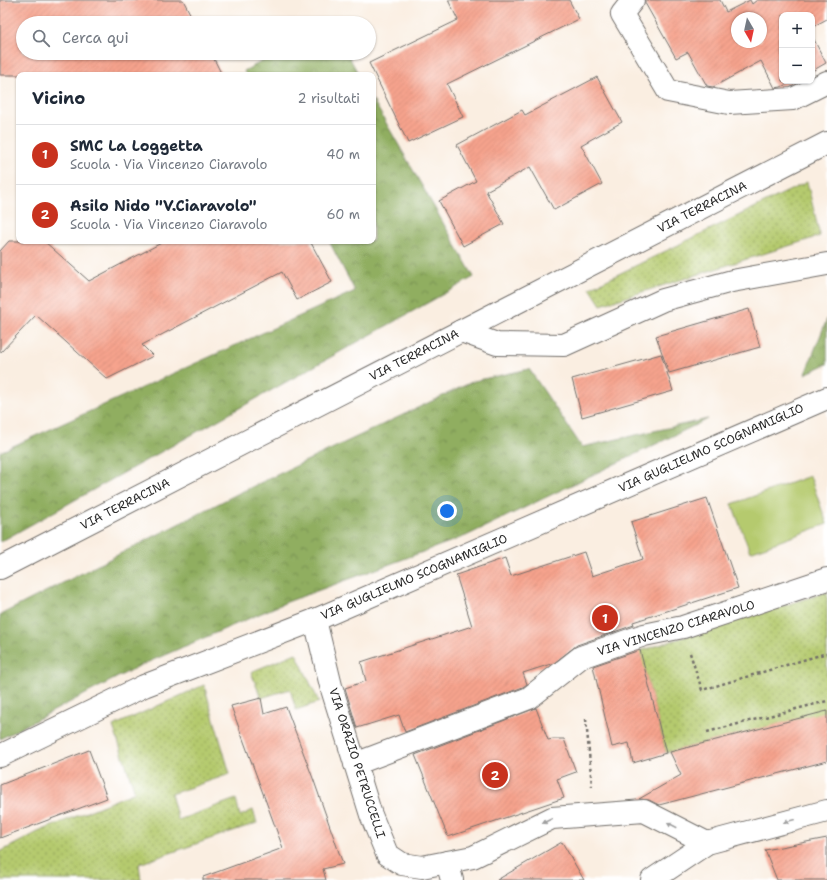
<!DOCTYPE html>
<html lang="it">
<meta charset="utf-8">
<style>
:root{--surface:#fff;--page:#f2f2f3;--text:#1f2937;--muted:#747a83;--line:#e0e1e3;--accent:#c8321e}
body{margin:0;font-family:"Shantell Sans",sans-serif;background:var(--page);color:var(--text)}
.controls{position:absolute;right:12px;top:12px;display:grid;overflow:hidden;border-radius:8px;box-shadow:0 1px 3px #0004}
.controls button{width:36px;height:36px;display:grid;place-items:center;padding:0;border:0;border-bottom:1px solid var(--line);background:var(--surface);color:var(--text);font:20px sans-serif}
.compass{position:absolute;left:731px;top:12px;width:36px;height:36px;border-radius:50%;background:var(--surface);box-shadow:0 1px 3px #0004;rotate:171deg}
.you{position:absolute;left:447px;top:511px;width:14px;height:14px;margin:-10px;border:3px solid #fff;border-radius:50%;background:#1a73e8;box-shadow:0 0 0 6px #1a73e833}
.badge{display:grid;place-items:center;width:26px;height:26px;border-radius:50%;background:var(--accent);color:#fff;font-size:13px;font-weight:700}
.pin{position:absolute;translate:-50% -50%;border:2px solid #fff;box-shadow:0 1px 4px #0006}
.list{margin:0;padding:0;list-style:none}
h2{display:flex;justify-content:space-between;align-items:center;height:52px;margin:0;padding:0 16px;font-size:17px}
h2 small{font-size:13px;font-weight:400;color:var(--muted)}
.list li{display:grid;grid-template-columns:26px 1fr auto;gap:12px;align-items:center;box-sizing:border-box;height:60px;padding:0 16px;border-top:1px solid var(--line)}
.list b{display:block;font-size:15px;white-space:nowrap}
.list p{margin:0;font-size:13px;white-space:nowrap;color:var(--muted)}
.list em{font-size:13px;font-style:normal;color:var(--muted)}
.icon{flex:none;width:22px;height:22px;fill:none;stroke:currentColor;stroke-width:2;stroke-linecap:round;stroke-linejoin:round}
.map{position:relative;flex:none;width:827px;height:880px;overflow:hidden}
.search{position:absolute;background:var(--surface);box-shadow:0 1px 3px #0004;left:16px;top:16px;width:360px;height:44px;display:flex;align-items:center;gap:10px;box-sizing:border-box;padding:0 14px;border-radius:22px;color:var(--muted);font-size:15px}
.panel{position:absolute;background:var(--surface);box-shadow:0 1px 3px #0004;left:16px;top:72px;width:360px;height:172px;border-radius:8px}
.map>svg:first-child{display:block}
.grass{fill:url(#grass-dots);stroke:#707a4c}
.forest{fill:url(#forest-crowns);stroke:#5e6c46}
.pitch{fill:#b5ca6e;stroke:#707a4c}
.building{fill:url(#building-hatch);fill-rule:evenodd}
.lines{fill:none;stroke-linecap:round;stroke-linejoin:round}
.minor-casing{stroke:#736f6b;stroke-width:24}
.major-casing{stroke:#736f6b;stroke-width:24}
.path{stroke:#736f6b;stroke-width:2.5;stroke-dasharray:3 3;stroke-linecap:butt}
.minor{stroke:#fff;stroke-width:22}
.major{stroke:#fff;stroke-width:22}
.oneway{fill:#a0a0a0}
.labels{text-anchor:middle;stroke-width:3.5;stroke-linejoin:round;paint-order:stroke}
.street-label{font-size:12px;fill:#2b2b2b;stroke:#fff}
</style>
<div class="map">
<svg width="827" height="880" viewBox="0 0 827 880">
<defs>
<pattern id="grass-dots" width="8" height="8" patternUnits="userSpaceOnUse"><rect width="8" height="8" fill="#b5ca6e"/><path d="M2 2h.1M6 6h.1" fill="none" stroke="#93a45b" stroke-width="1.8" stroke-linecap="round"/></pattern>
<pattern id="forest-crowns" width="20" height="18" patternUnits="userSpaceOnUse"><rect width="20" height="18" fill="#90ae61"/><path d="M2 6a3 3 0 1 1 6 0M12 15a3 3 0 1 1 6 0" fill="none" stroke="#768e50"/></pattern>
<pattern id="building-hatch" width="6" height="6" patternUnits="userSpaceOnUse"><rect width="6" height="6" fill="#f6a38d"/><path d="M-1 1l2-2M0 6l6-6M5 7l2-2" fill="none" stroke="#d38c7a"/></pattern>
</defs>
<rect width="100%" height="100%" fill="#fff"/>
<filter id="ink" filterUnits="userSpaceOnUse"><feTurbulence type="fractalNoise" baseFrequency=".025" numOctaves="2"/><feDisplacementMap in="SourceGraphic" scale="8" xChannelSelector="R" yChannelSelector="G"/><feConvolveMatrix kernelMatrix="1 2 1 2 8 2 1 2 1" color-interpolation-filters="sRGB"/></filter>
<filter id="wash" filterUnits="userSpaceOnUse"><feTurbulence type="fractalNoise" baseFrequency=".012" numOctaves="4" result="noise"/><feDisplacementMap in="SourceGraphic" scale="16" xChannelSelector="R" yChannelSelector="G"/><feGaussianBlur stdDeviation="0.9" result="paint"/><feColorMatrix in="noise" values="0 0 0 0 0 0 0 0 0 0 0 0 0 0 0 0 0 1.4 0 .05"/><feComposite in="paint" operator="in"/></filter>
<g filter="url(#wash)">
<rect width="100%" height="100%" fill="#faeee1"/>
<g class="grass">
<path d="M 807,182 L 820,236 L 601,305 L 590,288 Z"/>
<path d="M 827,592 L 827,712 L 666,753 L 644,667 L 621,657 Z"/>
<path d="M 296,653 L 319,702 L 296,710 L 290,689 L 261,698 L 251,672 Z"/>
<path d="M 204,685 L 230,774 L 171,794 L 178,820 L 236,799 L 240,816 L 253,810 L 257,823 L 224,834 L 139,864 L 141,880 L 0,880 L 0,852 L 38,832 L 135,792 L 113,726 Z"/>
</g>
<g class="forest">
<path d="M 278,53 L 347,53 L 359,75 L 246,75 L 244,71 Z"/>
<path d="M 373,100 L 474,277 L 0,542 L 0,452 L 355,291 L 329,241 L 373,241 Z"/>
<path d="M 827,319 L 827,364 L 805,374 Z"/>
<path d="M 529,369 L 582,447 L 708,419 L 466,536 L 287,602 L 137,667 L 0,739 L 0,615 L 239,493 L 474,381 Z"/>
</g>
<path class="pitch" d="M 810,476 L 827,524 L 750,552 L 732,504 Z"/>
<g id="blocks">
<g class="building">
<path d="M 0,0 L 183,0 L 195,23 L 23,23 L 23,53 L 211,53 L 222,75 L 0,75 Z"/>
<path d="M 448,0 L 569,0 L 579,19 L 447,84 L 463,117 L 408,143 L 369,63 L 458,20 Z"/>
<path d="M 645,0 L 720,0 L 726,12 L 750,0 L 752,4 L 757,0 L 827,0 L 827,19 L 812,27 L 812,15 L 782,15 L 782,81 L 793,81 L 781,87 L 775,88 L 761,61 L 713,87 L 707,86 L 688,52 L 676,58 L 645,3 ZM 737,18 L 761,18 L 761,42 L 737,42 Z"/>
<path d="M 812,36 L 826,63 L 812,71 Z"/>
<path d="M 597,77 L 622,122 L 581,145 L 602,184 L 554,210 L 530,167 L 486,191 L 504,224 L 463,246 L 439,201 L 476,181 L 457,145 L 522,110 L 525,115 Z"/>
<path d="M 9,241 L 44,241 L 89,281 L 165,241 L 310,241 L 332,282 L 297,300 L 282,272 L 142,345 L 153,356 L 107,379 L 36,315 L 0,353 L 0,251 Z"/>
<path d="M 749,309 L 760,347 L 669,373 L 656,336 Z"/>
<path d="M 661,354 L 673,391 L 582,417 L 572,379 Z"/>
<path d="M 707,498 L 738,588 L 633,622 L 634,625 L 577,645 L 554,663 L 523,673 L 527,684 L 523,687 L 405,732 L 399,715 L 357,728 L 345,688 L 366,681 L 361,662 L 472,626 L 456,575 L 505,558 L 511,576 L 584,552 L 592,576 L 643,559 L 631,522 Z"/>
<path d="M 640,650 L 666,753 L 633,763 L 629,743 L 612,747 L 593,666 Z"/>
<path d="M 261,698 L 264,714 L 286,707 L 314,781 L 343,864 L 323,869 L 326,880 L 203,880 L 203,877 L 283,848 L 231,706 Z"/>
<path d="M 536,708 L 548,740 L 553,739 L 564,739 L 576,772 L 557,779 L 564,798 L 448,837 L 415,755 Z"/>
<path d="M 827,711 L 827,761 L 659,805 L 649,800 L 639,799 L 681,775 L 670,752 Z"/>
<path d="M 89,750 L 107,798 L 0,838 L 0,785 Z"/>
<path d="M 827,838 L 827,880 L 777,880 L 765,850 Z"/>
<path d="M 562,842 L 584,880 L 497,880 Z"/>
</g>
</g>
</g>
<g filter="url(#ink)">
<use href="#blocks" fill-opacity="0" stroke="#736f6b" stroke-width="1"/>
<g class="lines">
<g class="minor-casing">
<g id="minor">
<path d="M 633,0 L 622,14 L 668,91 L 729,103 L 793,99 L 827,82"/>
<path d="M 461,331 L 497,344 L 564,345 L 663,300 L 732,281 L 827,264"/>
<path d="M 315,620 L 331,686 L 371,815 L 387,854 L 402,864 L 422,867 L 473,857 L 552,818 L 644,811 L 707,843"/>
<path d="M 0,756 L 144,686 L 315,620 L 827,398"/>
<path d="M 355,764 L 529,698 L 581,657 L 644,635 L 683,627 L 827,579"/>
<path d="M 447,862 L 452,880"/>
<path d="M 652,880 L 707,843 L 827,811"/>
</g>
</g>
<g class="major-casing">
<path id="major" d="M 0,568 L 827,143"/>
</g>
<g class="path">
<path d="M 690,653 L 702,690 L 827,653"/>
<path d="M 586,719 L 592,786"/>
<path d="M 707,732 L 827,701"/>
</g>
<use href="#minor" class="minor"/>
<use href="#major" class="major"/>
</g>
<defs><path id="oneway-solid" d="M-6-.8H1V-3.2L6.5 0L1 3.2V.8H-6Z"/></defs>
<g class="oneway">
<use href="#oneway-solid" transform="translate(547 821) rotate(155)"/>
<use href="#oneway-solid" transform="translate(789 821) rotate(165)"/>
<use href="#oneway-solid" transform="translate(672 825) rotate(-153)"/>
</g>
</g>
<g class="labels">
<g class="street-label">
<text transform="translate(702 207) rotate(-27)" y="4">VIA TERRACINA</text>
<text transform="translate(414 355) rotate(-27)" y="4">VIA TERRACINA</text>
<text transform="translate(711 448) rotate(-24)" y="4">VIA GUGLIELMO SCOGNAMIGLIO</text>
<text transform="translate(125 504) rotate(-27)" y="4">VIA TERRACINA</text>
<text transform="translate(414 577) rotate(-23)" y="4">VIA GUGLIELMO SCOGNAMIGLIO</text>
<text transform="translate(676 628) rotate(-17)" y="4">VIA VINCENZO CIARAVOLO</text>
<text transform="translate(357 763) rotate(72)" y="4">VIA ORAZIO PETRUCCELLI</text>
</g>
</g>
</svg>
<div class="controls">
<button>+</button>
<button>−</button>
</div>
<svg class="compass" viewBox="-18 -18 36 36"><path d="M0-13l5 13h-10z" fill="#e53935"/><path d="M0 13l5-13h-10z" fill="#747a83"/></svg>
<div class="you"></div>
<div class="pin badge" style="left:605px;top:618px">1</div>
<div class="pin badge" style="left:495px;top:775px">2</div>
<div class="search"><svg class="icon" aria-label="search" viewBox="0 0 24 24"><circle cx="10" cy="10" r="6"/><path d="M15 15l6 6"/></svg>Cerca qui</div>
<section class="panel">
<h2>Vicino<small>2 risultati</small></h2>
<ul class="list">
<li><span class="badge">1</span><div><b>SMC La Loggetta</b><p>Scuola · Via Vincenzo Ciaravolo</p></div><em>40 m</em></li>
<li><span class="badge">2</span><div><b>Asilo Nido &quot;V.Ciaravolo&quot;</b><p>Scuola · Via Vincenzo Ciaravolo</p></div><em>60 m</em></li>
</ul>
</section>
</div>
